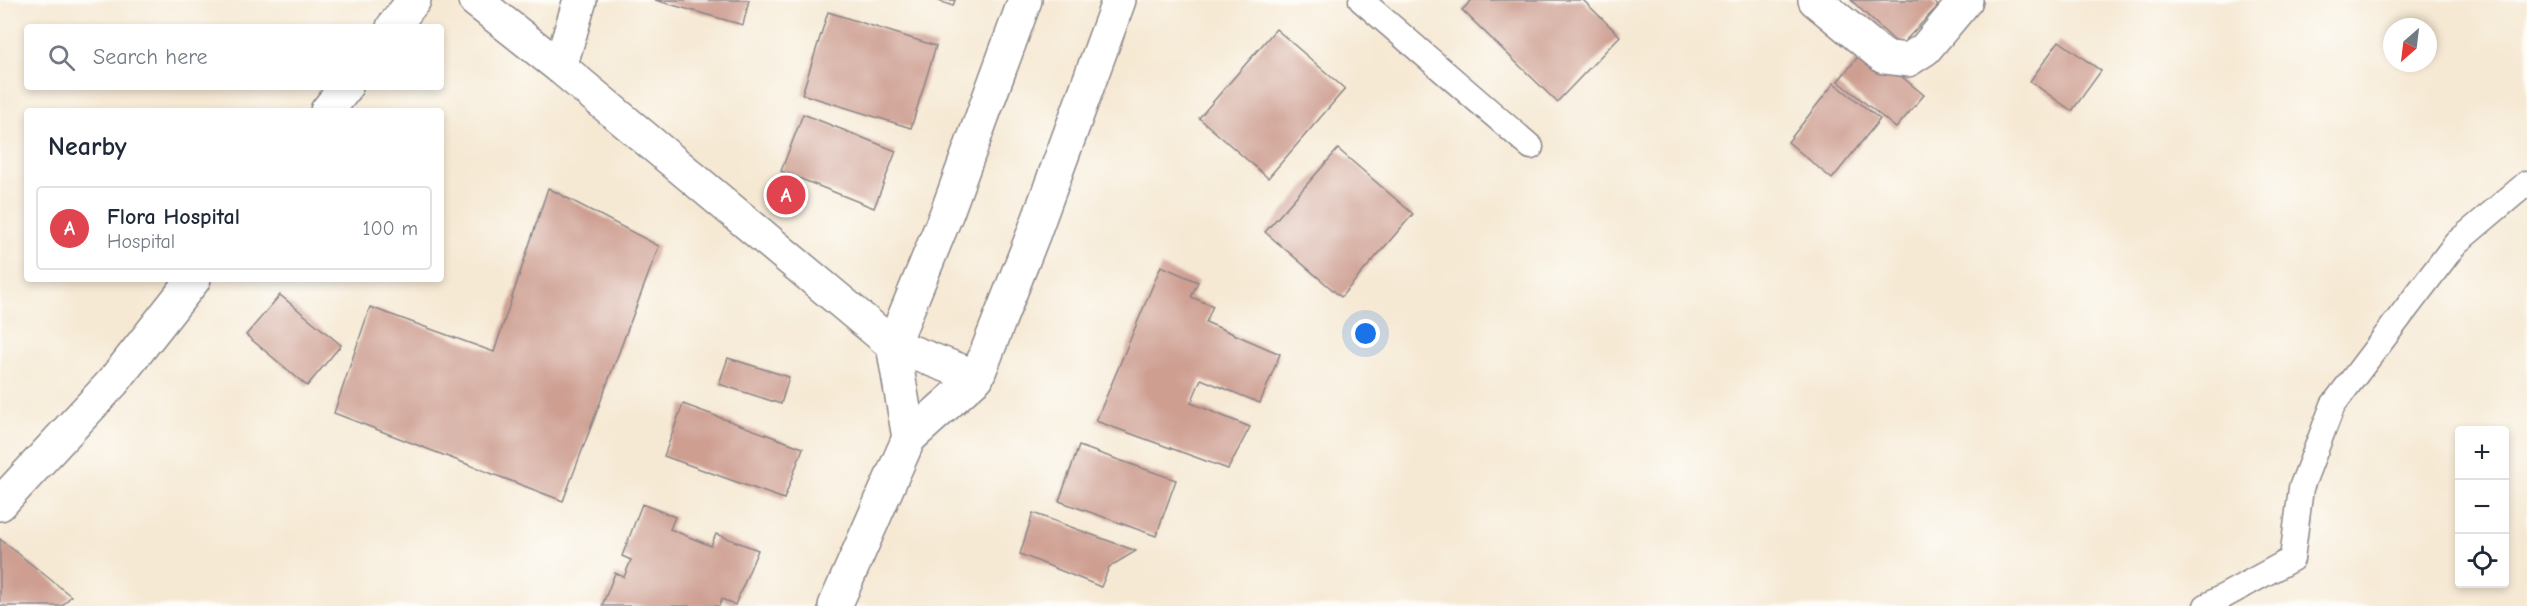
<!DOCTYPE html>
<meta charset="utf-8">
<style>
:root{--surface:#fff;--page:#f2f2f3;--text:#1f2937;--muted:#747a83;--line:#e0e1e3;--accent:#b45309}
body{margin:0;font-family:"Comic Neue",sans-serif;background:var(--page);color:var(--text)}
.controls{position:absolute;right:18px;bottom:18px;display:grid;overflow:hidden;border-radius:6px;box-shadow:0 3px 9px #0003}
.controls button{width:54px;height:54px;display:grid;place-items:center;padding:0;border:0;border-bottom:2px solid var(--line);background:var(--surface);color:var(--text);font:30px sans-serif}
.compass{position:absolute;left:2383px;top:18px;width:54px;height:54px;border-radius:50%;background:var(--surface);box-shadow:0 3px 9px #0003;rotate:208deg}
.you{position:absolute;left:1366px;top:334px;width:21px;height:21px;margin:-15px;border:4px solid #fff;border-radius:50%;background:#1a73e8;box-shadow:0 0 0 9px #1a73e833}
.badge{display:grid;place-items:center;width:39px;height:39px;border-radius:50%;background:var(--accent);color:#fff;font-size:20px;font-weight:700}
.pin{position:absolute;translate:-50% -50%;border:3px solid #fff;box-shadow:0 2px 6px #0006}
.list{margin:0;padding:0;list-style:none}
h2{display:flex;justify-content:space-between;align-items:center;height:78px;margin:0;padding:0 24px;font-size:26px}
h2 small{font-size:20px;font-weight:400;color:var(--muted)}
.list li{display:grid;grid-template-columns:39px 1fr auto;gap:18px;align-items:center;box-sizing:border-box;height:84px;margin:0 12px 12px;padding:0 12px;border:2px solid var(--line);border-radius:6px}
.list b{display:block;font-size:22px;white-space:nowrap}
.list p{margin:0;font-size:20px;white-space:nowrap;color:var(--muted)}
.list em{font-size:20px;font-style:normal;color:var(--muted)}
.icon{flex:none;width:33px;height:33px;fill:none;stroke:currentColor;stroke-width:2;stroke-linecap:round;stroke-linejoin:round}
.map{position:relative;flex:none;width:2527px;height:606px;overflow:hidden}
.search{position:absolute;background:var(--surface);box-shadow:0 3px 9px #0003;left:24px;top:24px;width:420px;height:66px;display:flex;align-items:center;gap:15px;box-sizing:border-box;padding:0 21px;border-radius:6px;color:var(--muted);font-size:22px}
.panel{position:absolute;background:var(--surface);box-shadow:0 3px 9px #0003;left:24px;top:108px;width:420px;height:174px;border-radius:6px}
.map>svg:first-child{display:block}
.building{fill:#ce9e91}
.lines{fill:none;stroke-linecap:round;stroke-linejoin:round}
.service-casing{stroke:#8c8688;stroke-width:27}
.minor-casing{stroke:#8c8688;stroke-width:36}
.service{stroke:#fff;stroke-width:24}
.minor{stroke:#fff;stroke-width:33}
</style>
<div class="map">
<svg width="2527" height="606" viewBox="0 0 2527 606">
<rect width="100%" height="100%" fill="#fdfcf7"/>
<filter id="ink" filterUnits="userSpaceOnUse"><feTurbulence type="fractalNoise" baseFrequency=".0167" numOctaves="2"/><feDisplacementMap in="SourceGraphic" scale="12" xChannelSelector="R" yChannelSelector="G"/><feConvolveMatrix kernelMatrix="1 2 1 2 8 2 1 2 1" color-interpolation-filters="sRGB"/></filter>
<filter id="wash" filterUnits="userSpaceOnUse"><feTurbulence type="fractalNoise" baseFrequency=".008" numOctaves="4" result="noise"/><feDisplacementMap in="SourceGraphic" scale="24" xChannelSelector="R" yChannelSelector="G"/><feGaussianBlur stdDeviation="1.35" result="paint"/><feColorMatrix in="noise" values="0 0 0 0 0 0 0 0 0 0 0 0 0 0 0 0 0 1.4 0 .05"/><feComposite in="paint" operator="in"/></filter>
<g filter="url(#wash)">
<rect width="100%" height="100%" fill="#f6e9d4"/>
<g id="blocks">
<g class="building">
<path d="M 655,0 L 749,0 L 743,25 Z"/>
<path d="M 936,0 L 955,0 L 953,6 Z"/>
<path d="M 1472,0 L 1583,0 L 1620,36 L 1557,102 L 1462,10 Z"/>
<path d="M 1851,0 L 1932,0 L 1938,6 L 1900,46 Z"/>
<path d="M 828,12 L 936,46 L 911,128 L 802,94 Z"/>
<path d="M 1276,29 L 1345,89 L 1268,178 L 1199,118 Z"/>
<path d="M 2059,41 L 2101,71 L 2072,111 L 2030,81 Z"/>
<path d="M 1866,47 L 1924,95 L 1896,128 L 1838,81 Z"/>
<path d="M 1834,83 L 1880,119 L 1832,179 L 1788,142 Z"/>
<path d="M 803,114 L 896,151 L 874,208 L 781,171 Z"/>
<path d="M 1338,149 L 1413,214 L 1341,297 L 1265,232 Z"/>
<path d="M 548,188 L 659,246 L 563,501 L 334,413 L 370,307 L 494,352 Z"/>
<path d="M 1161,266 L 1198,282 L 1191,297 L 1213,306 L 1206,322 L 1280,354 L 1260,403 L 1201,379 L 1191,403 L 1250,427 L 1228,469 L 1096,421 Z"/>
<path d="M 280,295 L 341,345 L 307,386 L 246,335 Z"/>
<path d="M 728,358 L 789,377 L 781,404 L 719,384 Z"/>
<path d="M 683,404 L 803,448 L 784,499 L 664,456 Z"/>
<path d="M 1079,446 L 1176,480 L 1156,536 L 1059,501 Z"/>
<path d="M 642,504 L 675,517 L 670,529 L 711,546 L 716,534 L 758,550 L 735,605 L 722,599 L 719,606 L 602,606 L 615,573 L 624,577 L 631,560 L 622,556 Z"/>
<path d="M 1033,513 L 1136,551 L 1109,567 L 1101,587 L 1020,554 Z"/>
<path d="M 0,539 L 71,596 L 62,606 L 0,606 Z"/>
</g>
</g>
</g>
<g filter="url(#ink)">
<use href="#blocks" fill-opacity="0" stroke="#8c8688" stroke-width="1.5"/>
<g class="lines">
<g class="service-casing">
<g id="service">
<path d="M 1361,0 L 1531,147"/>
<path d="M 2206,606 L 2292,559 L 2301,488 L 2333,405 L 2456,243 L 2527,183"/>
</g>
</g>
<g class="minor-casing">
<g id="minor">
<path d="M 475,0 L 560,67 L 893,345 L 977,377"/>
<path d="M 1815,0 L 1884,57 L 1908,60 L 1925,49 L 1966,0"/>
<path d="M 393,27 L 414,0"/>
<path d="M 560,67 L 580,0"/>
<path d="M 327,111 L 346,87"/>
<path d="M 909,438 L 893,345 L 946,215 L 1025,0"/>
<path d="M 0,504 L 113,382 L 194,279"/>
<path d="M 835,606 L 909,438 L 977,377 L 1033,235 L 1119,0"/>
</g>
</g>
<use href="#service" class="service"/>
<use href="#minor" class="minor"/>
</g>
</g>
</svg>
<div class="controls">
<button>+</button>
<button>−</button>
<button><svg class="icon" aria-label="locate" viewBox="0 0 24 24"><circle cx="12" cy="12" r="6"/><path d="M12 2v4M12 18v4M2 12h4M18 12h4"/></svg></button>
</div>
<svg class="compass" viewBox="-18 -18 36 36"><path d="M0-13l5 13h-10z" fill="#e53935"/><path d="M0 13l5-13h-10z" fill="#747a83"/></svg>
<div class="you"></div>
<div class="pin badge" style="left:786px;top:195px;background:#e0444e">A</div>
<div class="search"><svg class="icon" aria-label="search" viewBox="0 0 24 24"><circle cx="10" cy="10" r="6"/><path d="M15 15l6 6"/></svg>Search here</div>
<section class="panel">
<h2>Nearby<small></small></h2>
<ul class="list">
<li><span class="badge" style="background:#e0444e">A</span><div><b>Flora Hospital</b><p>Hospital</p></div><em>100 m</em></li>
</ul>
</section>
</div>
